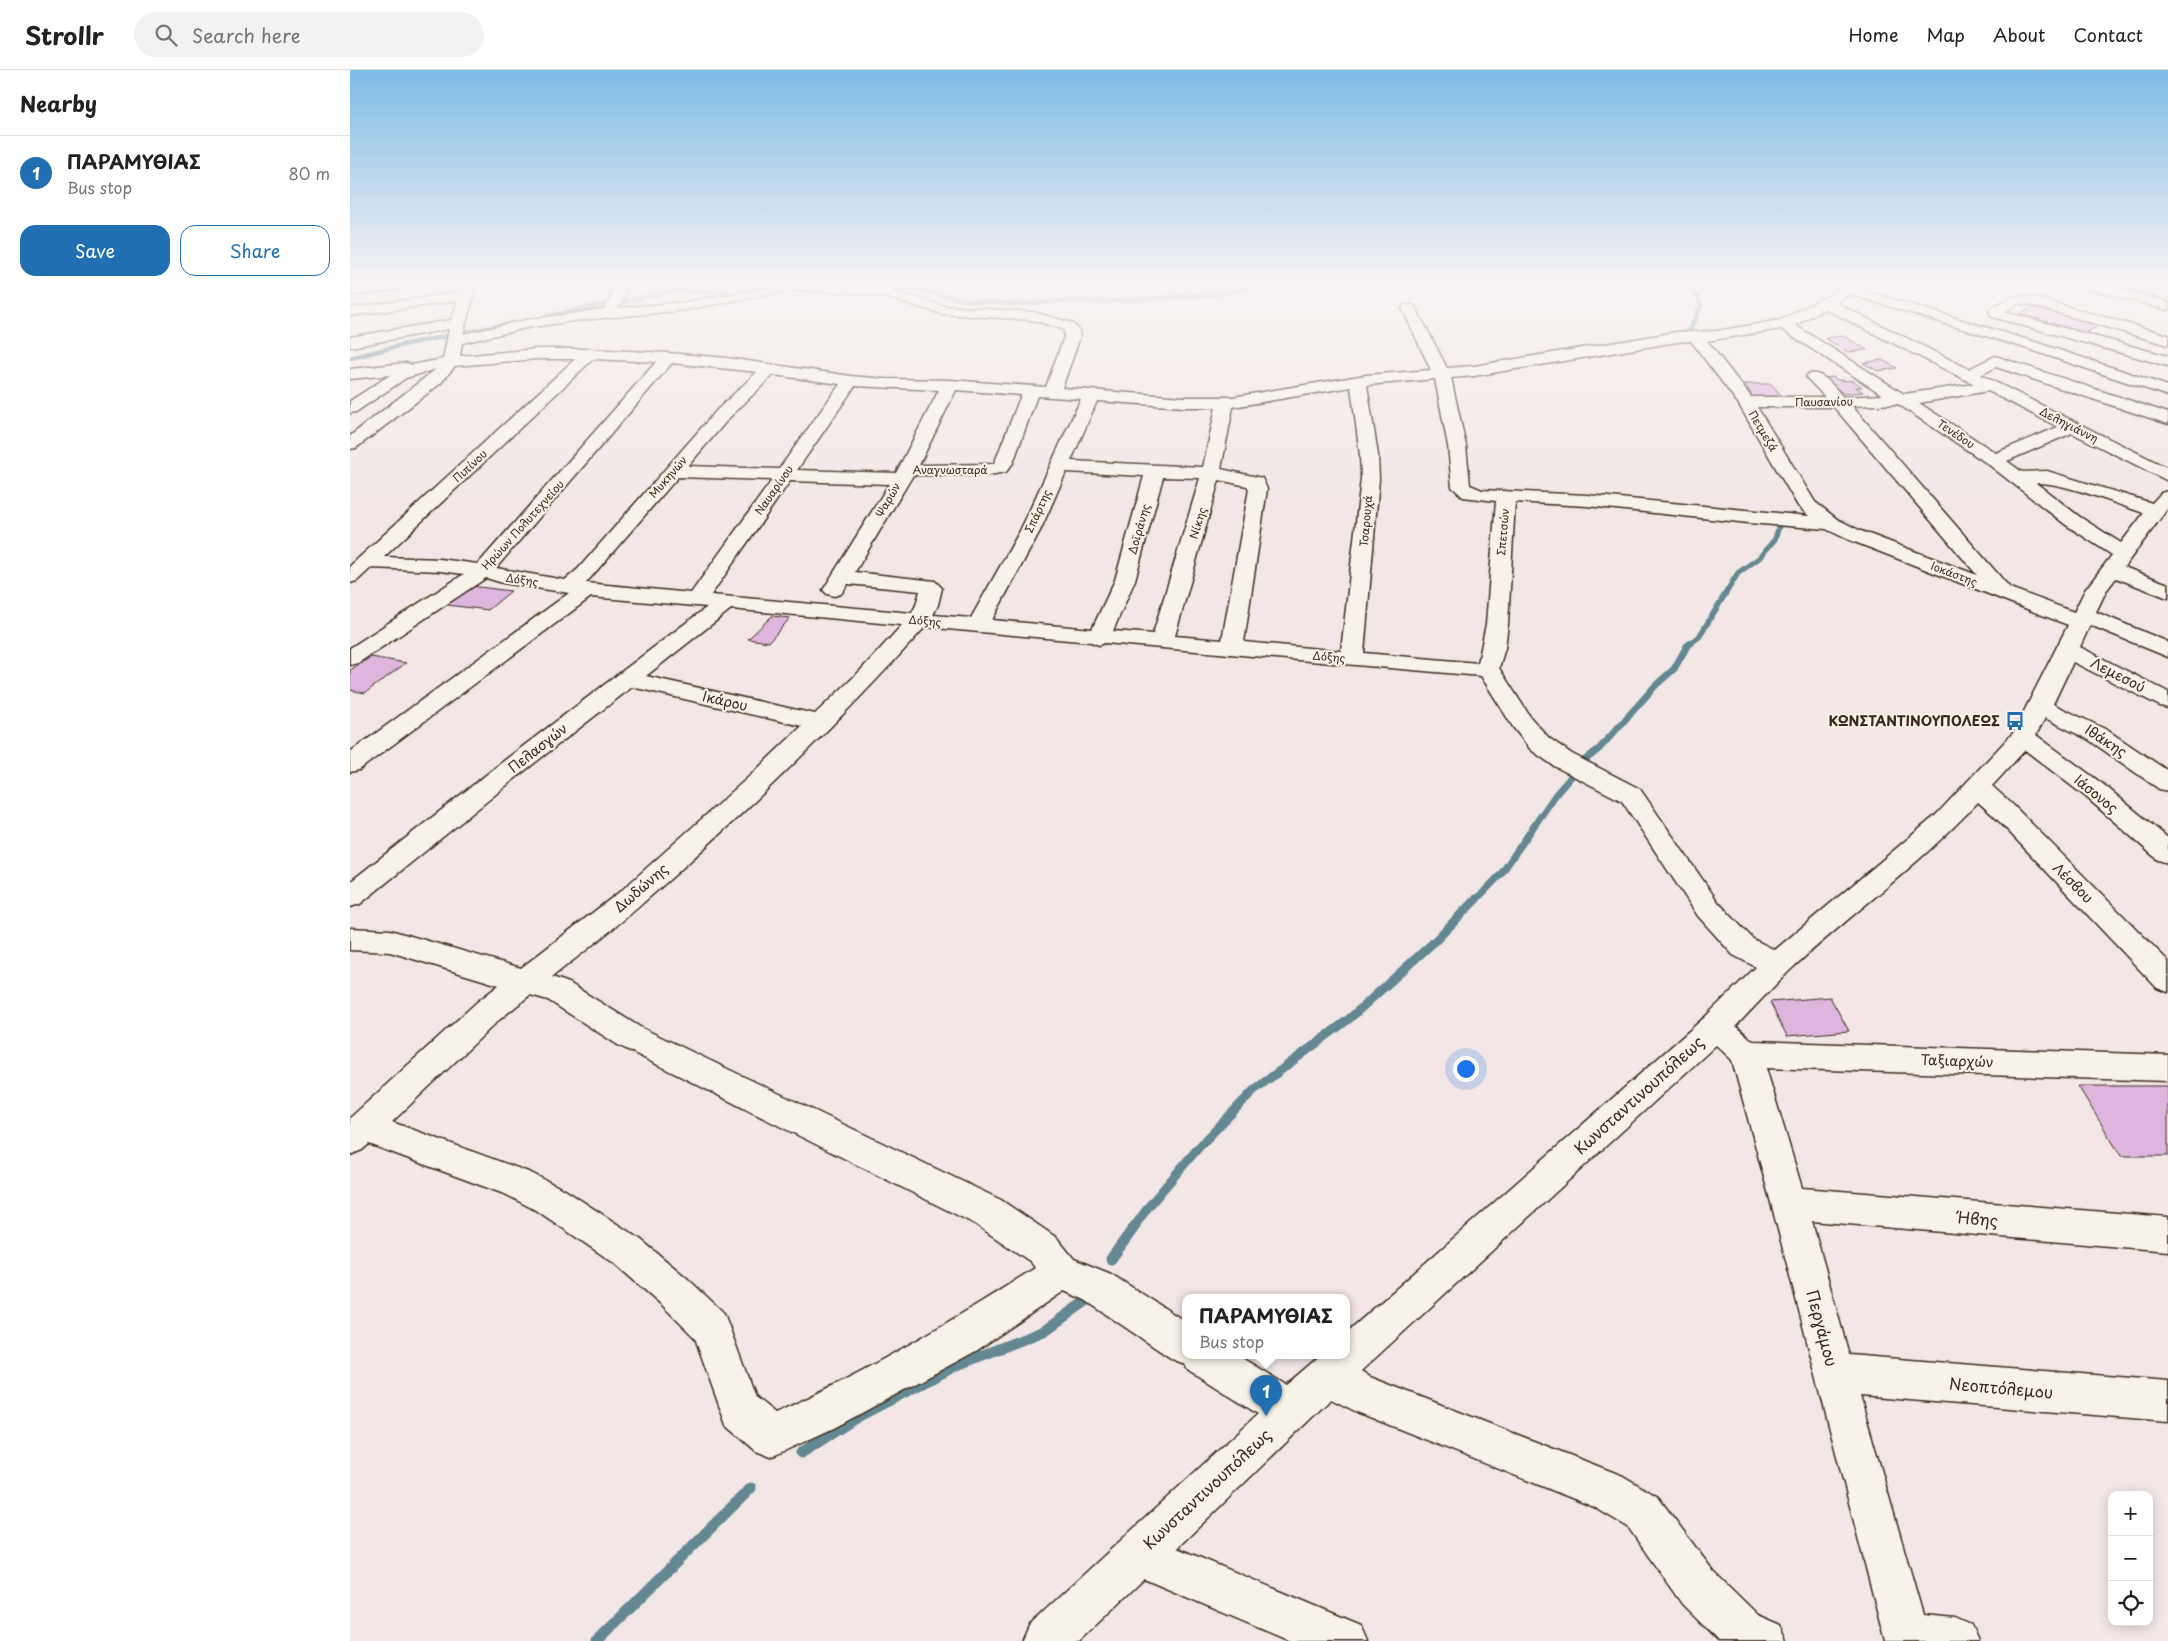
<!DOCTYPE html>
<meta charset="utf-8">
<style>
:root{--surface:#fff;--page:#f2f2f2;--text:#222;--muted:#767676;--line:#e0e0e0;--accent:#1f6fb2}
body{margin:0;font-family:"Playpen Sans",sans-serif;background:var(--page);color:var(--text)}
.controls{position:absolute;right:15px;bottom:15px;display:grid;overflow:hidden;border-radius:10px;box-shadow:0 2px 12px #0003}
.controls button{width:45px;height:45px;display:grid;place-items:center;padding:0;border:0;border-bottom:1px solid var(--line);background:var(--surface);color:var(--text);font:25px sans-serif}
.you{position:absolute;left:1115px;top:998px;width:18px;height:18px;margin:-12px;border:4px solid #fff;border-radius:50%;background:#1a73e8;box-shadow:0 0 0 8px #1a73e833}
.badge{display:grid;place-items:center;width:32px;height:32px;border-radius:50%;background:var(--accent);color:#fff;font-size:16px;font-weight:700}
.pin{position:absolute;translate:-50% -41px;filter:drop-shadow(0 1px 2px #0008)}
.pin::after{content:'';position:absolute;top:26px;width:18px;height:15px;background:inherit;clip-path:polygon(0 0,100% 0,50% 100%)}
.popup{position:absolute;left:832px;top:1224px;width:168px;height:65px;box-sizing:border-box;display:grid;place-content:center;border-radius:10px;background:var(--surface);filter:drop-shadow(0 1px 4px #0005);font-size:16px;white-space:nowrap;color:var(--muted)}
.popup b{font-size:19px;color:var(--text)}
.popup::after{content:'';position:absolute;left:50%;top:100%;margin-left:-10px;border:10px solid transparent;border-top-color:var(--surface)}
.list{margin:0;padding:0;list-style:none}
h2{display:flex;justify-content:space-between;align-items:center;height:65px;margin:0;padding:0 20px;font-size:21px}
h2 small{font-size:16px;font-weight:400;color:var(--muted)}
.list li{display:grid;grid-template-columns:32px 1fr auto;gap:15px;align-items:center;box-sizing:border-box;height:75px;padding:0 20px;border-top:1px solid var(--line)}
.list b{display:block;font-size:19px;white-space:nowrap}
.list p{margin:0;font-size:16px;white-space:nowrap;color:var(--muted)}
.list em{font-size:16px;font-style:normal;color:var(--muted)}
.actions{display:flex;gap:10px;padding:15px 20px}
.actions a{flex:1;padding:11px 0;border:1px solid var(--accent);border-radius:15px;text-align:center;font-size:18px;color:var(--accent)}
.actions .main{background:var(--accent);color:#fff}
.icon{flex:none;width:28px;height:28px;fill:none;stroke:currentColor;stroke-width:2;stroke-linecap:round;stroke-linejoin:round}
.map{position:relative;flex:none;width:1818px;height:1571px;overflow:hidden}
header{display:flex;align-items:center;gap:30px;box-sizing:border-box;height:70px;padding:0 25px;background:var(--surface);border-bottom:1px solid var(--line)}
header strong{font-size:24px}
nav{display:flex;gap:28px;margin-inline-start:auto;font-size:18px}
.search{width:350px;height:45px;background:var(--page);display:flex;align-items:center;gap:12px;box-sizing:border-box;padding:0 18px;border-radius:28px;color:var(--muted);font-size:19px}
main{display:flex}
aside{flex:1;background:var(--surface)}
.map>svg:first-child{display:block}
.lines{fill:none;stroke-linecap:round;stroke-linejoin:round}
.stream-far4{stroke:#648892;stroke-width:4.5}
.stream-far3{stroke:#648892;stroke-width:5.5}
.stream-far2{stroke:#648892;stroke-width:7}
.stream-far1{stroke:#648892;stroke-width:9}
.stream{stroke:#648892;stroke-width:11}
.building{fill:#deb6dd;stroke:#3b2a1e}
.minor-casing{stroke:#3b2a1e;stroke-width:3}
.minor{fill:#f7f3e8;fill-rule:evenodd}
.labels{text-anchor:middle;stroke-width:4;stroke-linejoin:round;paint-order:stroke}
.far-street-label{font-size:11px;fill:#3b2a1e;stroke:#f7f3e8}
.street-label{font-size:14px;fill:#3b2a1e;stroke:#f7f3e8}
.poi-label{font-size:14px;font-weight:bold;fill:#3b2a1e;stroke:#f7f3e8;text-anchor:end}
.near-street-label{font-size:16px;fill:#3b2a1e;stroke:#f7f3e8}
</style>
<header>
<strong>Strollr</strong>
<div class="search"><svg class="icon" aria-label="search" viewBox="0 0 24 24"><circle cx="10" cy="10" r="6"/><path d="M15 15l6 6"/></svg>Search here</div>
<nav><a>Home</a><a>Map</a><a>About</a><a>Contact</a></nav>
</header>
<main>
<aside>
<h2>Nearby<small></small></h2>
<ul class="list">
<li><span class="badge">1</span><div><b>ΠΑΡΑΜΥΘΙΑΣ</b><p>Bus stop</p></div><em>80 m</em></li>
</ul>
<div class="actions"><a class="main">Save</a><a>Share</a></div>
</aside>
<div class="map">
<svg width="1818" height="1571" viewBox="0 0 1818 1571">
<rect width="100%" height="100%" fill="#f2e7e6"/>
<filter id="ink" filterUnits="userSpaceOnUse"><feTurbulence type="fractalNoise" baseFrequency=".02" numOctaves="2"/><feDisplacementMap in="SourceGraphic" scale="10" xChannelSelector="R" yChannelSelector="G"/><feConvolveMatrix kernelMatrix="1 2 1 2 8 2 1 2 1" color-interpolation-filters="sRGB"/></filter>
<g filter="url(#ink)">
<g class="lines">
<g class="stream-far4">
<path d="M 541,214 L 620,231 L 671,234 L 722,230 L 749,232 L 868,224 L 918,214"/>
<path d="M 1335,214 L 1347,226 L 1351,235 L 1339,262"/>
<path d="M 395,215 L 410,214"/>
<path d="M 272,232 L 328,220 L 360,222 L 377,220"/>
<path d="M 176,251 L 254,234"/>
<path d="M 0,288 L 57,274 L 162,253"/>
</g>
<path class="stream-far3" d="M 1339,574 L 1349,567 L 1388,503 L 1409,488 L 1425,469 L 1429,456"/>
<g class="stream-far2">
<path d="M 1235,690 L 1249,679 L 1306,615 L 1324,599 L 1337,576 L 1341,573"/>
<path d="M 1125,831 L 1151,804 L 1206,724 L 1225,702"/>
</g>
<path class="stream-far1" d="M 784,1157 L 799,1136 L 849,1077 L 904,1020 L 999,949 L 1085,871 L 1126,829"/>
<g class="stream">
<path d="M 761,1189 L 785,1156"/>
<path d="M 451,1383 L 507,1347 L 605,1296 L 694,1261 L 736,1231"/>
<path d="M 247,1571 L 401,1418"/>
</g>
</g>
<g class="building">
<path d="M 0,214 L 37,214 L 0,219 Z"/>
<path d="M 1684,237 L 1749,256 L 1735,263 L 1670,244 Z"/>
<path d="M 1494,266 L 1517,280 L 1498,282 L 1475,268 Z"/>
<path d="M 1532,290 L 1547,298 L 1528,301 L 1513,293 Z"/>
<path d="M 1483,307 L 1488,310 L 1504,311 L 1512,317 L 1506,317 L 1513,322 L 1494,324 L 1473,308 Z"/>
<path d="M 1394,314 L 1421,314 L 1432,326 L 1403,327 Z"/>
<path d="M 121,516 L 161,521 L 138,540 L 97,535 Z"/>
<path d="M 422,546 L 440,548 L 419,572 L 398,569 Z"/>
<path d="M 21,587 L 56,593 L 15,623 L 0,620 L 0,600 Z"/>
<path d="M 1480,927 L 1499,961 L 1437,966 L 1420,932 Z"/>
<path d="M 1728,1016 L 1818,1016 L 1818,1086 L 1771,1086 Z"/>
</g>
<g class="lines">
<g class="minor-casing">
<g id="minor">
<path d="M 32,214 L 61,215 L 54,219 L 0,226 L 0,218 Z"/>
<path d="M 113,214 L 127,214 L 113,264 L 176,250 L 255,239 L 254,237 L 260,229 L 263,214 L 277,214 L 274,230 L 268,238 L 336,232 L 437,214 L 485,214 L 540,220 L 594,236 L 683,242 L 722,253 L 729,260 L 730,267 L 712,318 L 834,327 L 883,327 L 1016,305 L 1081,300 L 1052,238 L 1054,235 L 1064,235 L 1066,238 L 1097,298 L 1124,296 L 1327,262 L 1367,261 L 1430,250 L 1479,225 L 1494,214 L 1509,214 L 1506,218 L 1685,272 L 1818,316 L 1818,326 L 1675,278 L 1498,224 L 1486,233 L 1619,299 L 1645,286 L 1818,343 L 1818,354 L 1646,297 L 1631,305 L 1818,398 L 1818,411 L 1722,363 L 1657,391 L 1672,402 L 1697,401 L 1802,433 L 1811,423 L 1818,421 L 1818,438 L 1774,497 L 1818,514 L 1818,528 L 1766,508 L 1756,521 L 1746,542 L 1818,572 L 1818,587 L 1740,555 L 1730,577 L 1818,622 L 1818,638 L 1810,636 L 1723,592 L 1703,634 L 1757,660 L 1818,701 L 1818,721 L 1809,719 L 1739,670 L 1695,648 L 1686,665 L 1754,715 L 1818,768 L 1818,793 L 1808,790 L 1736,727 L 1675,680 L 1642,716 L 1662,734 L 1818,891 L 1818,922 L 1807,918 L 1644,746 L 1628,732 C 1570,795 1499,845 1437,903 C 1420,920 1403,938 1386,956 L 1403,971 L 1818,985 L 1818,1011 L 1416,998 L 1452,1118 L 1818,1147 L 1818,1181 L 1462,1151 L 1499,1285 L 1818,1311 L 1818,1351 L 1510,1326 L 1573,1545 L 1605,1548 L 1621,1555 L 1628,1571 L 1535,1571 L 1421,1133 L 1382,990 L 1366,975 L 1011,1301 L 1020,1307 L 1273,1406 L 1308,1427 L 1364,1502 L 1408,1545 L 1431,1555 L 1438,1571 L 1369,1571 L 1332,1534 L 1278,1457 L 1244,1437 L 1007,1342 L 981,1329 L 827,1478 L 1011,1555 L 1018,1571 L 940,1571 L 794,1509 L 729,1571 L 672,1571 L 679,1555 L 908,1344 L 837,1299 L 835,1294 L 822,1289 L 735,1230 L 714,1221 L 626,1281 L 484,1358 L 421,1387 L 406,1381 L 376,1355 L 345,1268 L 312,1235 L 264,1193 L 189,1142 L 157,1125 L 19,1074 L 12,1080 L 0,1085 L 0,1048 L 127,932 L 149,915 L 40,882 L 0,880 L 0,858 L 40,860 L 171,898 L 272,820 L 402,704 L 452,656 L 282,617 L 173,702 L 10,834 L 0,837 L 0,812 L 155,690 L 357,537 L 241,527 L 9,700 L 0,702 L 0,682 L 219,523 L 153,513 L 136,508 L 8,593 L 0,595 L 0,578 L 114,504 L 90,501 L 21,498 L 7,511 L 0,513 L 0,496 L 225,289 L 187,289 L 105,296 L 91,313 L 6,378 L 0,379 L 0,366 L 86,299 L 56,308 L 6,342 L 0,343 L 0,331 L 40,305 L 0,309 L 0,299 L 56,293 L 62,295 L 93,289 L 99,259 L 0,277 L 0,267 L 101,250 L 108,231 L 0,246 L 0,238 L 111,222 ZM 452,220 L 506,223 L 538,228 L 593,244 L 682,250 L 712,259 L 714,261 L 714,267 L 696,317 L 600,310 L 535,309 L 501,306 L 377,288 L 318,283 L 239,279 L 187,279 L 110,286 L 112,273 L 176,258 L 223,251 L 336,240 L 411,225 ZM 1475,239 L 1624,314 L 1554,324 L 1445,255 ZM 1431,259 L 1533,325 L 1493,327 C 1484,317 1473,300 1458,304 L 1456,307 L 1475,327 L 1401,327 L 1357,271 ZM 1341,271 L 1388,333 L 1448,436 L 1459,446 L 1237,425 L 1132,420 L 1120,415 L 1116,376 L 1101,308 L 1124,306 L 1327,272 ZM 243,289 L 306,292 L 128,494 L 90,489 L 34,487 ZM 322,293 L 407,302 L 367,340 L 228,499 L 215,510 L 146,498 ZM 423,305 L 490,314 L 429,399 L 338,396 L 379,348 ZM 1085,309 L 1098,376 L 1102,417 L 1113,427 L 1146,431 L 1136,554 L 1128,593 L 1014,583 L 1029,409 L 1028,385 L 1017,315 ZM 505,316 L 589,320 L 546,403 L 447,400 ZM 1001,317 L 1010,385 L 1011,409 L 991,581 L 894,572 L 917,419 L 912,408 L 871,399 L 883,337 ZM 606,320 L 671,325 L 644,394 L 569,395 ZM 1638,321 L 1708,357 L 1646,383 L 1569,333 ZM 687,326 L 731,329 L 671,459 L 621,548 L 583,545 L 588,535 L 592,518 L 585,511 L 505,502 L 563,405 L 639,405 L 656,402 L 663,393 ZM 747,331 L 834,337 L 866,337 L 853,397 L 721,391 ZM 1548,334 L 1638,394 L 1716,455 L 1762,485 L 1735,520 L 1724,542 L 1660,518 L 1502,336 ZM 1407,337 L 1484,337 L 1627,505 L 1511,461 L 1487,449 L 1465,432 ZM 716,402 L 794,406 L 765,510 L 742,559 L 642,550 L 691,459 ZM 328,407 L 422,410 L 341,523 L 236,513 ZM 813,407 L 850,408 L 803,564 L 763,561 L 785,510 ZM 869,410 L 897,416 L 899,419 L 872,570 L 825,566 ZM 440,411 L 539,414 L 473,520 L 477,524 L 484,526 L 491,524 L 498,514 L 570,521 L 566,535 L 562,543 L 361,525 ZM 1686,413 C 1714,412 1766,434 1794,443 L 1771,473 L 1730,447 ZM 1165,432 L 1237,436 L 1399,453 L 1476,459 L 1497,469 L 1718,555 L 1663,663 L 1585,746 L 1425,880 L 1403,869 L 1368,832 L 1290,719 L 1222,684 L 1199,668 L 1181,648 L 1149,598 L 1155,578 L 1158,554 ZM 381,539 L 552,555 L 510,601 L 465,644 L 296,606 ZM 575,557 L 741,572 L 749,575 L 755,573 L 1131,606 L 1163,657 L 1181,680 L 1204,696 L 1272,731 L 1348,846 L 1383,885 L 1406,897 L 1355,947 L 996,1263 L 996,1285 L 971,1285 L 936,1315 L 887,1285 L 836,1285 L 836,1252 L 761,1204 L 724,1189 L 707,1168 L 651,1130 L 290,957 L 219,913 L 202,907 C 232,883 264,859 293,833 C 392,746 487,655 575,557 ZM 180,925 L 198,930 L 268,975 L 625,1154 L 681,1192 L 685,1198 C 602,1251 516,1303 425,1343 L 405,1327 L 374,1243 L 338,1209 L 290,1169 L 215,1120 L 181,1103 L 42,1052 L 149,950 Z"/>
<path d="M 1730,214 L 1752,214 L 1818,232 L 1818,240 L 1732,217 Z"/>
<path d="M 1664,226 L 1683,227 L 1818,265 L 1818,275 L 1677,234 L 1667,234 L 1655,242 L 1818,286 L 1818,296 L 1642,247 L 1639,241 L 1641,238 Z"/>
</g>
</g>
<use href="#minor" class="minor"/>
</g>
</g>
<linearGradient id="sky" x2="0" y2="1"><stop stop-color="#7ebbe5"/><stop offset="0.49" stop-color="#f9f4f4"/><stop offset="1" stop-color="#f9f4f4" stop-opacity="0"/></linearGradient>
<rect width="1818" height="434" fill="url(#sky)"/>
<defs>
<g id="bus-bare" transform="scale(1.5)"><path d="M-5-6H5V4H4V6H2V4H-2V6H-4V4H-5ZM-3.5-4V0h7V-4ZM-3.5 1.2v1.5H-2V1.2ZM2 1.2v1.5H3.5V1.2Z" fill="#1f6fb2" stroke="#f7f3e8" stroke-width="2.5" paint-order="stroke"/></g>
</defs>
<g fill-rule="evenodd">
<use href="#bus-bare" x="1665" y="651"/>
</g>
<g class="labels">
<g class="far-street-label">
<text transform="translate(1474 332) rotate(-1)" y="4">Παυσανίου</text>
<text transform="translate(1719 355) rotate(27)" y="4">Δεληγιάννη</text>
<text transform="translate(1413 361) rotate(59)" y="4">Πετμεζά</text>
<text transform="translate(1606 364) rotate(34)" y="4">Τενέδου</text>
<text transform="translate(120 396) rotate(-43)" y="4">Πιπίνου</text>
<text x="600" y="404">Αναγνωσταρά</text>
<text transform="translate(318 407) rotate(-49)" y="4">Μυκηνών</text>
<text transform="translate(424 420) rotate(-55)" y="4">Ναυαρίνου</text>
<text transform="translate(538 430) rotate(-60)" y="4">Ψαρών</text>
<text transform="translate(688 441) rotate(-65)" y="4">Σπάρτης</text>
<text transform="translate(1016 451) rotate(-85)" y="4">Τσαρουχά</text>
<text transform="translate(848 453) rotate(-73)" y="4">Νίκης</text>
<text transform="translate(173 455) rotate(-48)" y="4">Ηρώων Πολυτεχνείου</text>
<text transform="translate(789 459) rotate(-74)" y="4">Δοϊράνης</text>
<text transform="translate(1153 462) rotate(-85)" y="4">Σπετσών</text>
<text transform="translate(1604 504) rotate(21)" y="4">Ιοκάστης</text>
<text transform="translate(172 510) rotate(9)" y="4">Δόξης</text>
<text transform="translate(575 551) rotate(5)" y="4">Δόξης</text>
<text transform="translate(979 587) rotate(5)" y="4">Δόξης</text>
</g>
<g class="street-label">
<text transform="translate(1768 605) rotate(27)" y="5">Λεμεσού</text>
<text transform="translate(375 631) rotate(13)" y="5">Ικάρου</text>
<text transform="translate(1756 671) rotate(33)" y="5">Ιθάκης</text>
<text transform="translate(188 678) rotate(-38)" y="5">Πελασγών</text>
<text transform="translate(1746 724) rotate(39)" y="5">Ιάσονος</text>
<text transform="translate(1723 813) rotate(45)" y="5">Λέσβου</text>
<text transform="translate(291 818) rotate(-41)" y="5">Δωδώνης</text>
<text transform="translate(1607 991) rotate(2)" y="5">Ταξιαρχών</text>
</g>
<g class="poi-label">
<text x="1650" y="656">ΚΩΝΣΤΑΝΤΙΝΟΥΠΟΛΕΩΣ</text>
</g>
<g class="near-street-label">
<text transform="translate(1289 1025) rotate(-42)" y="6">Κωνσταντινουπόλεως</text>
<text transform="translate(1628 1149) rotate(5)" y="6">Ήβης</text>
<text transform="translate(1472 1258) rotate(75)" y="6">Περγάμου</text>
<text transform="translate(1651 1318) rotate(5)" y="6">Nεοπτόλεμου</text>
<text transform="translate(857 1419) rotate(-43)" y="6">Κωνσταντινουπόλεως</text>
</g>
</g>
</svg>
<div class="controls">
<button>+</button>
<button>−</button>
<button><svg class="icon" aria-label="locate" viewBox="0 0 24 24"><circle cx="12" cy="12" r="6"/><path d="M12 2v4M12 18v4M2 12h4M18 12h4"/></svg></button>
</div>
<div class="you"></div>
<div class="pin badge" style="left:916px;top:1346px">1</div>
<div class="popup"><b>ΠΑΡΑΜΥΘΙΑΣ</b>Bus stop</div>
</div>
</main>
